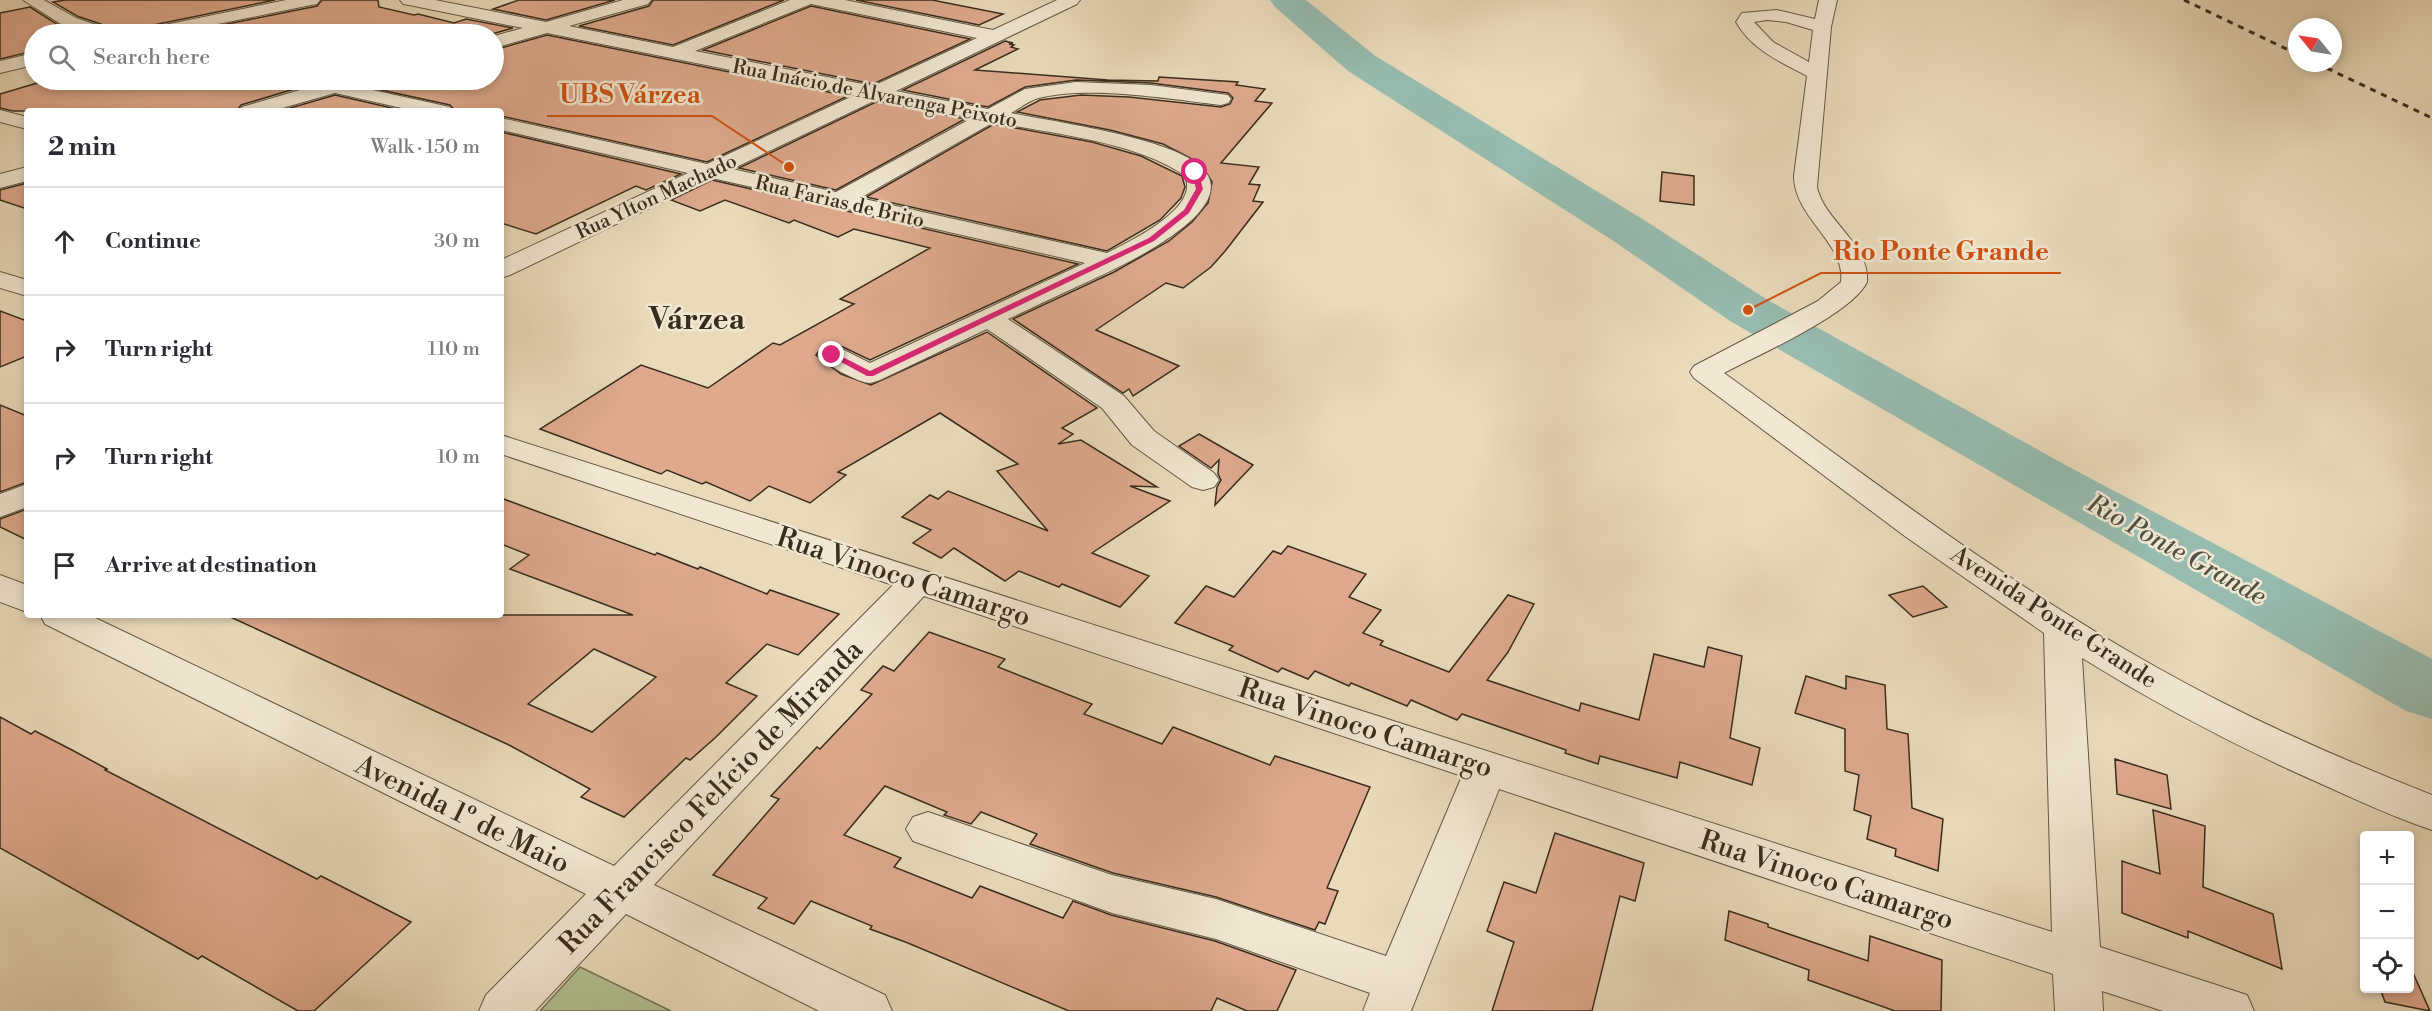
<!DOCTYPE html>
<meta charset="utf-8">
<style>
:root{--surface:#fff;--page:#f7f7f7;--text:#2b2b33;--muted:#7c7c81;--line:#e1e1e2}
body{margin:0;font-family:"Libre Bodoni",serif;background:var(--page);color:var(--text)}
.controls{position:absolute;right:18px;bottom:18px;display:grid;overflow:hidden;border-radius:6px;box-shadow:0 3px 9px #0003}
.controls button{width:54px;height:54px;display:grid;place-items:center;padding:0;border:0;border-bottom:2px solid var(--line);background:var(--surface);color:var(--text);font:30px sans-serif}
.compass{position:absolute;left:2288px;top:18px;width:54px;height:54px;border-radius:50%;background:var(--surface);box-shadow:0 3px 9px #0003;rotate:300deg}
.stop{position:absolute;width:18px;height:18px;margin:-14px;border:4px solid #db2777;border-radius:50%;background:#fff}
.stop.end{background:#db2777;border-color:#fff;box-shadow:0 2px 6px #0008}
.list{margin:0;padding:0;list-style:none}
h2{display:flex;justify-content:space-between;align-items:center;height:78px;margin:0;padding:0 24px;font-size:26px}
h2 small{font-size:20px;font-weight:400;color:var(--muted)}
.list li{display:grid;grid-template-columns:39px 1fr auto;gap:18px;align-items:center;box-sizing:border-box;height:108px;padding:0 24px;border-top:2px solid var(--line)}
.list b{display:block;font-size:22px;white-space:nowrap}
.list em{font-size:20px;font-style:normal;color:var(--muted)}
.icon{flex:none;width:33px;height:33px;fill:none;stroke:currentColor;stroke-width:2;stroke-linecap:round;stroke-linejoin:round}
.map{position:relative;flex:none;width:2432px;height:1011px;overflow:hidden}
.search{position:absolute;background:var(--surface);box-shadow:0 3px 9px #0003;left:24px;top:24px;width:480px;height:66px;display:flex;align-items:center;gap:15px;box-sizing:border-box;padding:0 21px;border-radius:33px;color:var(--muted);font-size:22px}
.panel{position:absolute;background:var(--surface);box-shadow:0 3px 9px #0003;left:24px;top:108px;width:480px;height:510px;border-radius:6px}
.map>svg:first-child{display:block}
.green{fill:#b3c092;stroke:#767658;stroke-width:1.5}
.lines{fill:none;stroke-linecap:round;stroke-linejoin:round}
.river{fill:#97bbaf;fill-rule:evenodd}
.building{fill:#dea98d;stroke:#392d1f;stroke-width:1.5;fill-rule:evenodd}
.minor-casing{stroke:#655846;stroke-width:2}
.minor{fill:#f1e7d2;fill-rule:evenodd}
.rail{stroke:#392d1f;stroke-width:3;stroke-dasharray:6 6;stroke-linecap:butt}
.route{fill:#db2777}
.labels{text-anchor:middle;stroke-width:5;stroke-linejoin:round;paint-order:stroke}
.far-street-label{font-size:20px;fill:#392d1f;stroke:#f1e7d2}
.street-label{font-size:24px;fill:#392d1f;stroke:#f1e7d2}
.water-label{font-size:26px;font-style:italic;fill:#505043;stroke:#f1e7d2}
.near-street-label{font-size:28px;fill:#392d1f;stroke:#f1e7d2}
.district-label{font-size:30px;font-weight:bold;fill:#392d1f;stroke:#f1e7d2}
.leader{fill:none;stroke:#ce520f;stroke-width:2}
.callout-dot{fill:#ce520f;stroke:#f1e7d2;stroke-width:2}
.callout-label{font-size:26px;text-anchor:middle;font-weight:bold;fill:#ce520f;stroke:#f1e7d2;stroke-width:5;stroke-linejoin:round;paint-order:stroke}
</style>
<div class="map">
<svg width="2432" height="1011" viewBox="0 0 2432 1011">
<rect width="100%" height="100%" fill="#e9daba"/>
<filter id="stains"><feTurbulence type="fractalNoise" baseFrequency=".00333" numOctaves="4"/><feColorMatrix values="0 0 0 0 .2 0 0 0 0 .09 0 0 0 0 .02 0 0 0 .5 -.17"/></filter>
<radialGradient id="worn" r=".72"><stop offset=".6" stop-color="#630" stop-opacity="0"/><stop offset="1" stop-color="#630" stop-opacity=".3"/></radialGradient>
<path class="green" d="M 580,967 L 671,1011 L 540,1011 Z"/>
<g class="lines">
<path class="river" d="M 1270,0 L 1306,0 L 1374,55 L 1644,220 L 1766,299 L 2071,468 L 2432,659 L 2432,719 L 2406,711 L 1730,321 L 1612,240 L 1348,71 L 1275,7 Z"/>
</g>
<g class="building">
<path d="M 65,0 L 275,0 L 139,28 L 134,34 L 116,34 L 112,28 L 77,16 L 53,2 Z"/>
<path d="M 322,0 L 378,0 L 379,7 L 414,15 L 418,14 L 454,23 L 466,19 L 513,28 L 492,34 L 178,34 L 317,6 Z"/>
<path d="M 519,0 L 615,0 L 546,20 L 493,9 Z"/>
<path d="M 653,0 L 784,0 L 673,45 L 579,26 L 649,6 Z"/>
<path d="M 856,0 L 932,0 L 1003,14 L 979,25 Z"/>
<path d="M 811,6 L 970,39 L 873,84 L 703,50 Z"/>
<path d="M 30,7 L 63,28 L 83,34 L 34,34 L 34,51 L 0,59 L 0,13 Z"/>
<path d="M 547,35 L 848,96 L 707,162 L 501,116 L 501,111 L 455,111 L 450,105 L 335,80 L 494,80 L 494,50 Z"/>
<path d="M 1005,41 L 1013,43 L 1009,44 L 1014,45 L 1011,47 L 1018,49 L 975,70 L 1108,80 L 1158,81 L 1159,77 L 1238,82 L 1236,85 L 1265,89 L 1255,101 L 1272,103 L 1221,163 L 1259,167 L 1249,184 L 1260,185 L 1253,201 L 1263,202 L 1226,250 L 1211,267 L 1183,288 L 1166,283 L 1096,330 L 1179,366 L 1133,396 L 1129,389 L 1123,393 L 1013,319 L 1114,272 L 1169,241 L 1192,222 L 1208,203 L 1212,182 L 1200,163 L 1163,144 L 1110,130 L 1017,112 L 1040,100 L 1081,95 L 1129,97 L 1221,107 L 1230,104 L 1233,98 L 1228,93 L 1151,83 L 1076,80 L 1025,87 L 988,107 L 903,90 Z"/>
<path d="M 40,80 L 292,80 L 294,85 L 301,87 L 241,105 L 237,111 L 13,111 L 0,108 L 0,94 L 44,81 Z"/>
<path d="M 335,95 L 405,111 L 280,111 Z"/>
<path d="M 878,101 L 965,119 L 836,190 L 739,168 Z"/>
<path d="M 994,124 L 1092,142 L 1141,156 L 1182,176 L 1185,187 L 1181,198 L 1160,220 L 1107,251 L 866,197 Z"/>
<path d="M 501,132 L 681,174 L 646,190 L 636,186 L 536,234 L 501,223 Z"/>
<path d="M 1662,172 L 1694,176 L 1694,205 L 1660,201 Z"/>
<path d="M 712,180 L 1078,264 L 870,360 L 843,347 L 832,345 L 822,347 L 816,355 L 841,374 L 871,385 L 987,332 L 1097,408 L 1062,428 L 1073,434 L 1058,444 L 1081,440 L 1157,487 L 1130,486 L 1170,501 L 1092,553 L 1149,576 L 1120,607 L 1062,584 L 1059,587 L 1019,571 L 1005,581 L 954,548 L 941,558 L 913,543 L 931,530 L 902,517 L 930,495 L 938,499 L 948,491 L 1048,531 L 997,471 L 1018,464 L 940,413 L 838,472 L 846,475 L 810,503 L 769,486 L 750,501 L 706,482 L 702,484 L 667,470 L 661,474 L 540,429 L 641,365 L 708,388 L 773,343 L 780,345 L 854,304 L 840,299 L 930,248 L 854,229 L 838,237 L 794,220 L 789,223 L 725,200 L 700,211 L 671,200 Z"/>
<path d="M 27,183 L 27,209 L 0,200 L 0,190 Z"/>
<path d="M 0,311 L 27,321 L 27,356 L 0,367 Z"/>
<path d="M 0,405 L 27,416 L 27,482 L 0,492 Z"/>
<path d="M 1199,434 L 1253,465 L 1215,505 L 1217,487 L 1221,480 L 1218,474 L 1219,460 L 1211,468 L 1179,446 Z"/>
<path d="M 501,498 L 655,555 L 657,553 L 698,569 L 700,567 L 767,594 L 770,590 L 839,614 L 798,655 L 767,644 L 726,683 L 757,696 L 716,737 L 690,760 L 686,758 L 624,817 L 581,797 L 590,789 L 509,745 L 226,615 L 633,615 L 510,569 L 529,555 L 501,544 ZM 594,649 L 656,677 L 592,732 L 528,704 Z"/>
<path d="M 27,509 L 27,540 L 0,527 L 0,519 Z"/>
<path d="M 1288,546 L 1366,574 L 1349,597 L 1381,610 L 1363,633 L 1383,641 L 1380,645 L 1449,672 L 1508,595 L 1534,604 L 1508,652 L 1487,680 L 1579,711 L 1581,703 L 1639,720 L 1654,654 L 1704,667 L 1708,647 L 1742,656 L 1730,738 L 1760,748 L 1752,785 L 1680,762 L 1677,778 L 1600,756 L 1598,764 L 1565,753 L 1566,750 L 1462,714 L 1457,720 L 1411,700 L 1407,706 L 1351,683 L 1349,686 L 1315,671 L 1308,679 L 1282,668 L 1278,672 L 1229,650 L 1233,646 L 1175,623 L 1206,586 L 1234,597 L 1273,551 L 1281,554 Z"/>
<path d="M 1923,586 L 1947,607 L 1913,617 L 1889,595 Z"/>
<path d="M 929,632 L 1005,659 L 998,667 L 1092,704 L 1084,714 L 1162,744 L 1173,727 L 1270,765 L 1275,756 L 1370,787 L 1327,888 L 1338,891 L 1325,924 L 1319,922 L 1315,930 L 1216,897 L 1113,873 L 1030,844 L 1037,834 L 981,812 L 971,824 L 944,815 L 947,812 L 885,786 L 844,835 L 901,858 L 894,867 L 972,898 L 980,886 L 1063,918 L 1073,901 L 1111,915 L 1215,941 L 1296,970 L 1277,1011 L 1247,1011 L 1217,998 L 1211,1011 L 1069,1011 L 908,943 L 870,929 L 872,926 L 811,901 L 794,924 L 758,908 L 767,898 L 713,875 L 779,799 L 771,796 L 817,747 L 820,749 L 872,694 L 861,690 L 883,666 L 894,671 Z"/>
<path d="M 1806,676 L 1846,689 L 1846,676 L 1885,685 L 1887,729 L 1908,734 L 1912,808 L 1943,819 L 1938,871 L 1895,856 L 1896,849 L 1867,839 L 1871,816 L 1854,810 L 1859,775 L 1845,771 L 1845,729 L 1795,713 Z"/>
<path d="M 0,717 L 31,734 L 35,731 L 72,750 L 107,769 L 105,770 L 317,879 L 321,876 L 411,922 L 314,1011 L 298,1011 L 202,956 L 198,959 L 0,848 Z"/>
<path d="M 2115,759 L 2167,775 L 2171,809 L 2117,794 Z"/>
<path d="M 2153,810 L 2205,826 L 2203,887 L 2273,914 L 2282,969 L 2188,931 L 2188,938 L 2122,913 L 2122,861 L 2160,874 Z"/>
<path d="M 1555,833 L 1644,863 L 1635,901 L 1620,896 L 1592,1011 L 1492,1011 L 1514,942 L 1487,931 L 1504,882 L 1536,893 Z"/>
<path d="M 1729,911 L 1768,924 L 1768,927 L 1868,961 L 1870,936 L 1942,960 L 1941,1011 L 1895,1011 L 1808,980 L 1809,970 L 1725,940 Z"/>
<path d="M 2409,964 L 2430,1011 L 2385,1002 L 2380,988 L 2409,988 Z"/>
</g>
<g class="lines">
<g class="minor-casing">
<g id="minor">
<path d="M 23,0 L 44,0 L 76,18 L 111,30 L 114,34 L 89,34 L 64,26 Z"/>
<path d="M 286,0 L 320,0 L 317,4 L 311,5 L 169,34 L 136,34 L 139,30 L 145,29 Z"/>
<path d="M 400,0 L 435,0 L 546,22 L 623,0 L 651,0 L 648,4 L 569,26 L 673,47 L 790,0 L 845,0 L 993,30 L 1057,0 L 1080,0 L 1077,4 L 896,91 L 988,109 L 1025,89 L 1076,82 L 1151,85 L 1228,95 L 1231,99 L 1228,103 L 1221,105 C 1171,99 1087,85 1039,98 C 1030,100 1020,108 1011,113 C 1055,122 1166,137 1199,165 C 1254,211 1102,275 1074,288 C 1052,298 1030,309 1008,319 L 1124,396 L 1154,431 L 1214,473 L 1219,480 L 1214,487 L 1203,490 L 1192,487 L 1132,445 L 1102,408 L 987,329 L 880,380 C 877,381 874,382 870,383 C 859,383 824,364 818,355 L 822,349 L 832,347 L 842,349 L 870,363 L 1085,263 L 712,178 L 510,275 L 501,278 L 501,260 L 688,173 L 501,130 L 501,118 L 707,164 L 855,95 L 547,33 L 494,48 L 494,36 L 523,28 L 409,5 L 403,4 ZM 811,4 L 977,38 L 873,86 L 695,51 ZM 878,99 L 972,118 L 836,192 L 732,169 ZM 994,122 C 1053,134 1134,141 1184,175 C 1203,207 1129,242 1107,253 L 860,198 Z"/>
<path d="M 1819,0 L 1837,0 L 1831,27 L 1817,187 C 1824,221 1870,244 1867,282 C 1852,314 1758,355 1724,373 C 1865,475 2004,582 2156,667 C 2244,717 2338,758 2432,795 L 2432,830 C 2396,818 2361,802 2326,786 C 2241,749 2161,707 2082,658 L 2100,947 L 2247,995 L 2254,1011 L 2163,1011 L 2102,991 L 2103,1011 L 2055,1011 L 2053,974 L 1499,789 L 1411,1011 L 1363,1011 L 1370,993 L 1216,939 L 1112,913 L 913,841 L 906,829 L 913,817 L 928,812 L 1112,875 L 1216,899 L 1386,956 L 1462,776 L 924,596 L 654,885 L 885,995 L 892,1011 L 819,1011 L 626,914 L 535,1011 L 479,1011 L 486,995 L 586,894 L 45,624 L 40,615 L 89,615 L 614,866 L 893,585 L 501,454 L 501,435 L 2052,932 L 2044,633 L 1906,537 L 1694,378 L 1690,372 L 1694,366 L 1818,301 L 1841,282 C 1846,243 1794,218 1794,176 L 1807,76 C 1779,61 1752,50 1736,22 L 1742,13 L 1777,10 L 1815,19 ZM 1767,20 L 1786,22 L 1813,30 L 1809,62 L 1773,42 L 1754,22 Z"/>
<path d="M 34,53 L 34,65 L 0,73 L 0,61 Z"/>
<path d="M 294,80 L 327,80 L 450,107 L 453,111 L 415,111 L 335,93 L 272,111 L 239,111 L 242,107 L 310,87 L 296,84 Z"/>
<path d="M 0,110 L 27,117 L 27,129 L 0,122 Z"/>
<path d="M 27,167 L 27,181 L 0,188 L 0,174 Z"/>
<path d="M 0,272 L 27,280 L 27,296 L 0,288 Z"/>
<path d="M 27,484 L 27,507 L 0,517 L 0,494 Z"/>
<path d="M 0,575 L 27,585 L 27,612 L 0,602 Z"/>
</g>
</g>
<use href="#minor" class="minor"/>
<g class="rail">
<path d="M 2184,0 L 2297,54"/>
<path d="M 2316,63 L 2432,118"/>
</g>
</g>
<path class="route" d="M 1195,171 L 1198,172 L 1203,189 L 1189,213 L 1154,241 L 873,376 L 867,376 L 828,355 L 835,353 L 870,371 L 1149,238 L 1184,210 L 1196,189 L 1192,172 Z"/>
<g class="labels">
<g class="far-street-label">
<text transform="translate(875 93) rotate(11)" y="7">Rua Inácio de Alvarenga Peixoto</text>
<text transform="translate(656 196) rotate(-25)" y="7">Rua Ylton Machado</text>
<text transform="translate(840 201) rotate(13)" y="7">Rua Farias de Brito</text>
</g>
<g class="street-label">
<text transform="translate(2054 617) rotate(33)" y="8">Avenida Ponte Grande</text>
</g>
<g class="water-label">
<text transform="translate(2177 549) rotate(29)" y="9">Rio Ponte Grande</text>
</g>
<g class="near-street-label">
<text transform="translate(904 576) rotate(18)" y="10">Rua Vinoco Camargo</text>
<text transform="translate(1366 727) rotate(18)" y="10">Rua Vinoco Camargo</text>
<text transform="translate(710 796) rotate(-46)" y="10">Rua Francisco Felício de Miranda</text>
<text transform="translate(463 813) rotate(26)" y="10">Avenida 1º de Maio</text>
<text transform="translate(1827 879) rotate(18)" y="10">Rua Vinoco Camargo</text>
</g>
<g class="district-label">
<text x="697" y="329">Várzea</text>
</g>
</g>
<path class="leader" d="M789 167L712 116H547M1748 310L1821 273H2061"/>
<g class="callout-dot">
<circle cx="789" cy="167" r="6"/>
<circle cx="1748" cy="310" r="6"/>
</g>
<g class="callout-label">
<text x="630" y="103">UBS Várzea</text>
<text x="1941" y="260">Rio Ponte Grande</text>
</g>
<rect width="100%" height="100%" filter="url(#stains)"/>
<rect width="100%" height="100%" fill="url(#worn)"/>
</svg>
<div class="controls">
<button>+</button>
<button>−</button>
<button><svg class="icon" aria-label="locate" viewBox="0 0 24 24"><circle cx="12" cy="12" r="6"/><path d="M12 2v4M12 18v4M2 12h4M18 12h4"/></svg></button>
</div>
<svg class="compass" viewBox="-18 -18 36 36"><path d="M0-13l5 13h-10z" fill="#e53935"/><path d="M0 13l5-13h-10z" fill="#7c7c81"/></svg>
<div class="stop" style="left:1195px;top:172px"></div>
<div class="stop end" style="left:832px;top:355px"></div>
<div class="search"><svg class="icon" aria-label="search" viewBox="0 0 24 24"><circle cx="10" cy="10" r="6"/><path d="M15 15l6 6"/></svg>Search here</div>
<section class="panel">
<h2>2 min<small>Walk · 150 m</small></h2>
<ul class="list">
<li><svg class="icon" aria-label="ahead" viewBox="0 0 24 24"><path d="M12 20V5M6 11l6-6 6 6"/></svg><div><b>Continue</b></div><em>30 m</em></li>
<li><svg class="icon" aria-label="right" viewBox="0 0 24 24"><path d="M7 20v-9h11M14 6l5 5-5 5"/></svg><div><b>Turn right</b></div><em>110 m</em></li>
<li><svg class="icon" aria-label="right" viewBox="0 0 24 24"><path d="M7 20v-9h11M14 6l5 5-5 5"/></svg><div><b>Turn right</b></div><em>10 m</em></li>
<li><svg class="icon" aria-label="arrive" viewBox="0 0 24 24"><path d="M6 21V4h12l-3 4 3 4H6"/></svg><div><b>Arrive at destination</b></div></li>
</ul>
</section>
</div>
